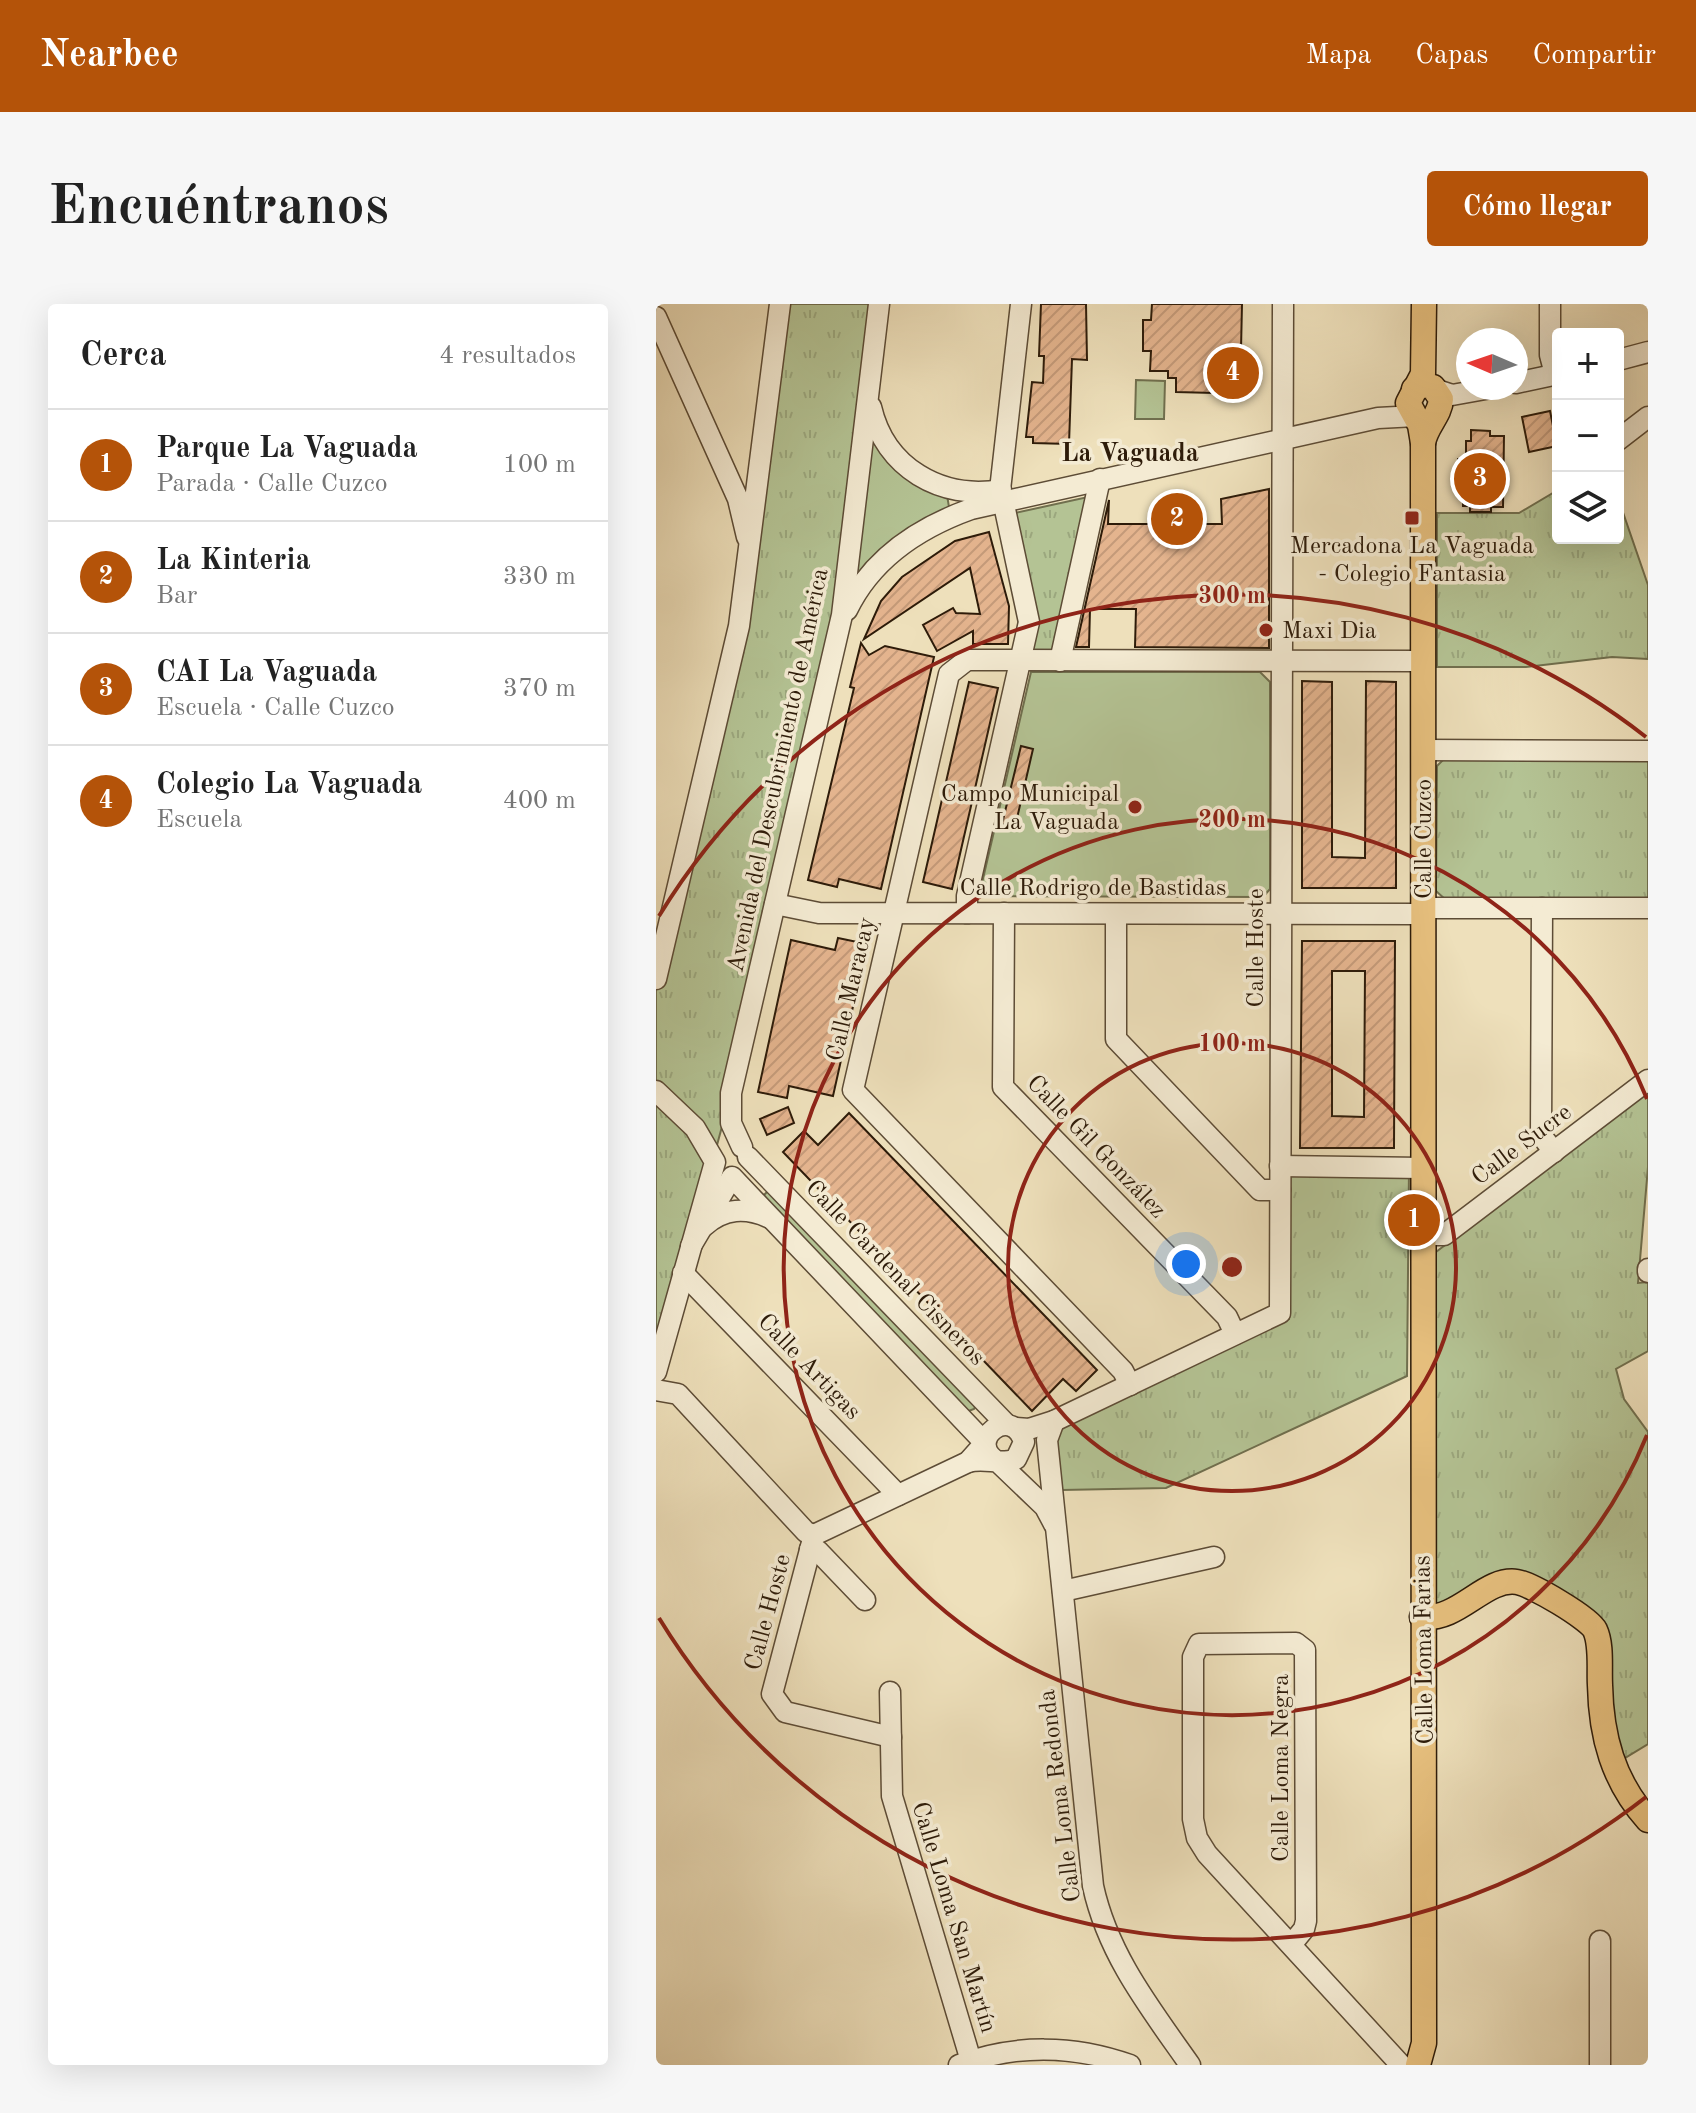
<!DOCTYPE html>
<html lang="es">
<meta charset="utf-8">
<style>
:root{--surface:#fff;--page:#f6f6f6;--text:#222;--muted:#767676;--line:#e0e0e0;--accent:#b45309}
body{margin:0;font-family:"Old Standard TT",serif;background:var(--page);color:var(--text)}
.controls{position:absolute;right:24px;top:24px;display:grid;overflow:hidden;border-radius:8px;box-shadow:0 8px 32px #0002}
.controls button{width:72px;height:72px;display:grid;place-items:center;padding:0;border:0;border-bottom:2px solid var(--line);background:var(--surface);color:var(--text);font:40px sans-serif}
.compass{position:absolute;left:800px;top:24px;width:72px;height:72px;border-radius:50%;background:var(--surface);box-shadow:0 8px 32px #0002;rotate:272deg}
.you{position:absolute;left:530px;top:960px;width:28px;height:28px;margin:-20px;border:6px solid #fff;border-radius:50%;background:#1a73e8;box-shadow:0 0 0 12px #1a73e833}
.badge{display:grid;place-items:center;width:52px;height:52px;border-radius:50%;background:var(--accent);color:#fff;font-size:26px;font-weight:700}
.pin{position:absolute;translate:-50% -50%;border:4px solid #fff;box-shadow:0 2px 8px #0006}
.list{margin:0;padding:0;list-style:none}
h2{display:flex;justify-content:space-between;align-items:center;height:104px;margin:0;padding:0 32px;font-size:34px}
h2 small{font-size:26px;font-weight:400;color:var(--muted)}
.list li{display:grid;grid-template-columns:52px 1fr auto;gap:24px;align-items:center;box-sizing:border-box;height:112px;padding:0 32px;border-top:2px solid var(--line)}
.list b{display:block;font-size:30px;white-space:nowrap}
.list p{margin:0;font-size:26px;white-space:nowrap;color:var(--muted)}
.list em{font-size:26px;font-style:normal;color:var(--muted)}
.icon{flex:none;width:44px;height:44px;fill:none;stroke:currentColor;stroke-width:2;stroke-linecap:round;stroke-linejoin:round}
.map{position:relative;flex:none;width:992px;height:1761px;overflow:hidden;border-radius:8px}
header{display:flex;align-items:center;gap:48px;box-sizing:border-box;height:112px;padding:0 40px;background:var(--accent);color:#fff}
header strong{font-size:38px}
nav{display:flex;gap:44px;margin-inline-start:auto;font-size:28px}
.intro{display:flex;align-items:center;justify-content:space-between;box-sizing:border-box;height:192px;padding:0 48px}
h1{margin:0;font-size:56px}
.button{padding:20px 36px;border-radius:8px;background:var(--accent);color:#fff;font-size:28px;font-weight:700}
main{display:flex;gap:48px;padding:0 48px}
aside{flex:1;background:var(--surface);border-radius:8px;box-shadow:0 8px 32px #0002}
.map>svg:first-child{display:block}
.park{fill:url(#park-tufts);stroke:#706f4e;stroke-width:2}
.garden{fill:#b4c394;stroke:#706f4e;stroke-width:2}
.building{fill:url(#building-hatch);stroke:#2d1b09;stroke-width:2;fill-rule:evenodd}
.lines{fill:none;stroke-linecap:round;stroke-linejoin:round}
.minor-casing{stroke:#5d4c36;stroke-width:23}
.major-casing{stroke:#2d1b09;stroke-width:27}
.minor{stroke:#f4ebd3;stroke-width:20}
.major{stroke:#e7c07e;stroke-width:24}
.ring{fill:none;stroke:#8f2418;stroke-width:4}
.poi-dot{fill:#8f2418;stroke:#f4ebd3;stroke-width:3}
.labels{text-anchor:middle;stroke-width:7;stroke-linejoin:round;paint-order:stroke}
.poi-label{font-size:24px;fill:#2d1b09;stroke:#f4ebd3}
.street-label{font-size:24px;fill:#2d1b09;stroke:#f4ebd3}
.neighbourhood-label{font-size:26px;font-weight:bold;fill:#2d1b09;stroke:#f4ebd3}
.centre{fill:#8f2418;stroke:#f4ebd3;stroke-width:4}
.ring-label{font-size:24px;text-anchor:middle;font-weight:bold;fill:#8f2418;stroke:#f4ebd3;stroke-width:7;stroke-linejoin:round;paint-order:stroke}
</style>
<header>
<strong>Nearbee</strong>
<nav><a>Mapa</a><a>Capas</a><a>Compartir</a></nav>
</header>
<div class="intro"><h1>Encuéntranos</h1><a class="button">Cómo llegar</a></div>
<main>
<aside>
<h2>Cerca<small>4 resultados</small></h2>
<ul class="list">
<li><span class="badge">1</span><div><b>Parque La Vaguada</b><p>Parada · Calle Cuzco</p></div><em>100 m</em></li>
<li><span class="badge">2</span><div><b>La Kinteria</b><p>Bar</p></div><em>330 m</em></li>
<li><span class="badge">3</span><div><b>CAI La Vaguada</b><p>Escuela · Calle Cuzco</p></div><em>370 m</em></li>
<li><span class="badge">4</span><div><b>Colegio La Vaguada</b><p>Escuela</p></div><em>400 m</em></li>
</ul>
</aside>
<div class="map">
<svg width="992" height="1761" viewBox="0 0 992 1761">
<defs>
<pattern id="park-tufts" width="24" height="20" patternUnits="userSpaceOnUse" patternTransform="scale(2)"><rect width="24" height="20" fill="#b4c394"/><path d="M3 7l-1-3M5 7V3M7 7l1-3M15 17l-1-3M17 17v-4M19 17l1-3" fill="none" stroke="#9ba77e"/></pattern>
<pattern id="building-hatch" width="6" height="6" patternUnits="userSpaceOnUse" patternTransform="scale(2)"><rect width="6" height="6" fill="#e4b48e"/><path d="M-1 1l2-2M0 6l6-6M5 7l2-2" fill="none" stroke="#c49a79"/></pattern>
</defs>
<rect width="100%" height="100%" fill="#eee0bb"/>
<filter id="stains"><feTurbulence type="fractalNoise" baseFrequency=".0025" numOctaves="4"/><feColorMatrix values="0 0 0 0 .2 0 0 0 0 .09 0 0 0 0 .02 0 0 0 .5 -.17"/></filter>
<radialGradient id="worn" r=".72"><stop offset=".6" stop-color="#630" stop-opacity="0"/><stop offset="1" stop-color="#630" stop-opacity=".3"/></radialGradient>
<g class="park">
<path d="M 124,0 L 223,0 L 196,240 L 75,789 L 0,1068 L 0,675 L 83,322 Z"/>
<path d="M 902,186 L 902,234 L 962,234 L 962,194 L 992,281 L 992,355 L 956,353 L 870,363 L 781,363 L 781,209 L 863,209 Z"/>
<path d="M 441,191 L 406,348 L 366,348 L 350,211 Z"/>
<path d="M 788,455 L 992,456 L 992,597 L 790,596 L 780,587 L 781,462 Z"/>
<path d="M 988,790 L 992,792 L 992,863 L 982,979 L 992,978 L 992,1047 L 960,1065 L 968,1095 L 992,1128 L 992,1440 L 964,1457 L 948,1339 L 878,1278 L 780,1306 L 780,948 Z"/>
<path d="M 634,862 L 753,864 L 751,1072 L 510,1184 L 406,1186 L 400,1126 L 633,1015 Z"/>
</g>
<g class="garden">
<path d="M 480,76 L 509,77 L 508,115 L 479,115 Z"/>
<path d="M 218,115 L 291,191 L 293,203 L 186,311 Z"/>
<path d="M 375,368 L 604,368 L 614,378 L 614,585 L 607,593 L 323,592 Z"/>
<path d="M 115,884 L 322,1097 L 318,1105 L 310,1108 L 105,894 Z"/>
</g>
<g class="building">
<path d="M 385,0 L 430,0 L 431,56 L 416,55 L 413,140 L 377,139 L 377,133 L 370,133 L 376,78 L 387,79 L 388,52 L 383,52 Z"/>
<path d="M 496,0 L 586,0 L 585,46 L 592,46 L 592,68 L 584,75 L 558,74 L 558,89 L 520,88 L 520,74 L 512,74 L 512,67 L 494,67 L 495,47 L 487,47 L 487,16 L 495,16 Z"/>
<path d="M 894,107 L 901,142 L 873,148 L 866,113 Z"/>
<path d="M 815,126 L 834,127 L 834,132 L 848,132 L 847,203 L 835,203 L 835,208 L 814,208 L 814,202 L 807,202 L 807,171 L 802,171 L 802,155 L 810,155 L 810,137 L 815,137 Z"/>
<path d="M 613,185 L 613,344 L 479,343 L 480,305 L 434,305 L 433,343 L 420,343 L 453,196 L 452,220 L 566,220 L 565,195 Z"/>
<path d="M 333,228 L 353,302 L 352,340 L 317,340 L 317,327 L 281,347 L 267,321 L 297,304 L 300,309 L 324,310 L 314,264 L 208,335 L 225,297 L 246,273 L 299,237 Z"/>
<path d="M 205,339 L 213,351 L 229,342 L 278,353 L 225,585 L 183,575 L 181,583 L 152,576 L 198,384 L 194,383 Z"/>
<path d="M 646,377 L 676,378 L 676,553 L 709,554 L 710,377 L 740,378 L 740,584 L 646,584 Z"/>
<path d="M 313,378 L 342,384 L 296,585 L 267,578 Z"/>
<path d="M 365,442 L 377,445 L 359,523 L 346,520 Z"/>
<path d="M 182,634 L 211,640 L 177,792 L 133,782 L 131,794 L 102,788 L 135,636 L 179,646 Z"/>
<path d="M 646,637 L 739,637 L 738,844 L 644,844 ZM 676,667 L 709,667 L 708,813 L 676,812 Z"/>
<path d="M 132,803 L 138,819 L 111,831 L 104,815 Z"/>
<path d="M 193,809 L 441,1066 L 420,1087 L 407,1075 L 376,1107 L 127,848 L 148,827 L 162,841 Z"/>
</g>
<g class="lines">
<g class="minor-casing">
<g id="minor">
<path d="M 894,0 L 894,51 L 899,70"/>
<path d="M 0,13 L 82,195 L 91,233"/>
<path d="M 962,56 L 992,48"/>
<path d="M 860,79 L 902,70"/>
<path d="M 781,86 L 796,91 L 835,84"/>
<path d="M 215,103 C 229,164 285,196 345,186"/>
<path d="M 962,136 L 992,113"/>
<path d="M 344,186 L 365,0"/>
<path d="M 191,306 C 216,254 262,224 315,205 L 722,114 L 760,112"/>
<path d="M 404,357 L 444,175"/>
<path d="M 768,446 L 992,447"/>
<path d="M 119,600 L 163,609 L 766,610 L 773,604 L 992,604"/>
<path d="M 886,604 L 885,831 L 898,848"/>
<path d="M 311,609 L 311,592 L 373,318 L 347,196"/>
<path d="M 348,609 L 347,783 L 571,1013 L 579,1030"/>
<path d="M 460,610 L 460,735 L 604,886 L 624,886"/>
<path d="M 0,675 L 83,322 L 124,0"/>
<path d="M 0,787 L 39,824 L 59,858 L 0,1068"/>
<path d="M 86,843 L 75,819 L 75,789 L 186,311 L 223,0"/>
<path d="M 92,853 L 350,1120"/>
<path d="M 624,862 L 766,864"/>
<path d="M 48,922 C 68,904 90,903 114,914"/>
<path d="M 766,931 L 788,931 L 992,776"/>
<path d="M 35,942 L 76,873 L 329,1139 L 312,1158 L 158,1231"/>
<path d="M 992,968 L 992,965"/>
<path d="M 27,969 L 242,1191"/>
<path d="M 474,1081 L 467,1067 L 197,786 L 293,370 L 311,356 L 767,357"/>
<path d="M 0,1086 L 22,1090 L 150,1228 L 158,1231"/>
<path d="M 398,1117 L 391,1136 L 437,1582 C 452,1651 494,1704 534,1761"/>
<path d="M 360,1124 L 373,1125 L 398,1117 L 624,1009 L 627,0"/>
<path d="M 312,1158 C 329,1153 345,1162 360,1155 L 368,1138 C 356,1099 307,1137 342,1158 L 389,1203 L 398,1220"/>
<path d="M 158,1231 L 116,1390 L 129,1408 L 235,1433"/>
<path d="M 154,1245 L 162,1247 L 209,1296"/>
<path d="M 407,1287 L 558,1253"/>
<path d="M 234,1388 L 236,1492 L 315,1757"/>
<path d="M 635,1641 L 648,1625 L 650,1617 L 649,1346 L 640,1339 L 543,1340 L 537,1353 L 537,1515 L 541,1534 L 551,1550 L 745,1761"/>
<path d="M 303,1761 C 359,1740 418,1741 474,1761"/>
<path d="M 944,1761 L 944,1637"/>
</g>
</g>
<g class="major-casing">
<g id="major">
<path d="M 758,85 L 767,81 L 777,83 L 785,95 C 784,112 770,121 767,139"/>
<path d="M 766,1313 C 803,1317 829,1273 861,1278 C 875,1280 933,1314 939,1326 C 946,1341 943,1364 944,1381 C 945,1432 957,1477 992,1516"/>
<path d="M 762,1761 L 768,1739 L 767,139 L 764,121 L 752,99 L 767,70 L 768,0"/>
</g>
</g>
<use href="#minor" class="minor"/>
<use href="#major" class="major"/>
</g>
<g class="ring">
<circle cx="576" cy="963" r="224"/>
<path d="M991 1131A448 448 0 1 1 991 795"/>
<path d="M990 1493A672 672 0 0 1 3 1314M3 612A672 672 0 0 1 990 433"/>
</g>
<g class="poi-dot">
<rect x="748" y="206" width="16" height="16" rx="4"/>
<circle cx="610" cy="326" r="8"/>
<circle cx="479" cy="503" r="8"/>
</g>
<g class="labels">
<g class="poi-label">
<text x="756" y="249">Mercadona La Vaguada<tspan x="756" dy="28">- Colegio Fantasia</tspan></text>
<text x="626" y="334" text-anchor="start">Maxi Dia</text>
<text x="463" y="497" text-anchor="end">Campo Municipal<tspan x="463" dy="28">La Vaguada</tspan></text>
</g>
<g class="street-label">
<text transform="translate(121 466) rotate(-78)" y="8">Avenida del Descubrimiento de América</text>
<text transform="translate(767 535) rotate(-90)" y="8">Calle Cuzco</text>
<text x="437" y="591">Calle Rodrigo de Bastidas</text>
<text transform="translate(599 644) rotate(-90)" y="8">Calle Hoste</text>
<text transform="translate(194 685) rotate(-77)" y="8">Calle Maracay</text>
<text transform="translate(865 840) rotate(-37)" y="8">Calle Sucre</text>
<text transform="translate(441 842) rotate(46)" y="8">Calle Gil González</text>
<text transform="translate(240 968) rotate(46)" y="8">Calle Cardenal Cisneros</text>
<text transform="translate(154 1062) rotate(46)" y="8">Calle Artigas</text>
<text transform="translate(111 1308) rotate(-75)" y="8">Calle Hoste</text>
<text transform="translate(767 1346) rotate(-91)" y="8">Calle Loma Farias</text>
<text transform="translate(624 1464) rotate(-90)" y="8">Calle Loma Negra</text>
<text transform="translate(403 1492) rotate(-97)" y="8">Calle Loma Redonda</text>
<text transform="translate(299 1613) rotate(73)" y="8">Calle Loma San Martín</text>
</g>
<g class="neighbourhood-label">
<text x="474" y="157">La Vaguada</text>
</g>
</g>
<circle cx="576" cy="963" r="12" class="centre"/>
<g class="ring-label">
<text x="576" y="299">300 m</text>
<text x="576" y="523">200 m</text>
<text x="576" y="747">100 m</text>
</g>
<rect width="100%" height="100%" filter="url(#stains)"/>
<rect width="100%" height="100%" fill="url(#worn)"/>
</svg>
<div class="controls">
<button>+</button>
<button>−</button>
<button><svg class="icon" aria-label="layers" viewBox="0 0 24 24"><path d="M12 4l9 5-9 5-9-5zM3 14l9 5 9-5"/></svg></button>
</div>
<svg class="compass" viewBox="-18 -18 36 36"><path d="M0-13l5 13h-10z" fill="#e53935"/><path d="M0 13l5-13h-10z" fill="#767676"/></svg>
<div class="you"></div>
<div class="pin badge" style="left:758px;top:916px">1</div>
<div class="pin badge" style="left:521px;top:215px">2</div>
<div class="pin badge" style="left:824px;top:175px">3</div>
<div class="pin badge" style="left:577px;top:69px">4</div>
</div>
</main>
